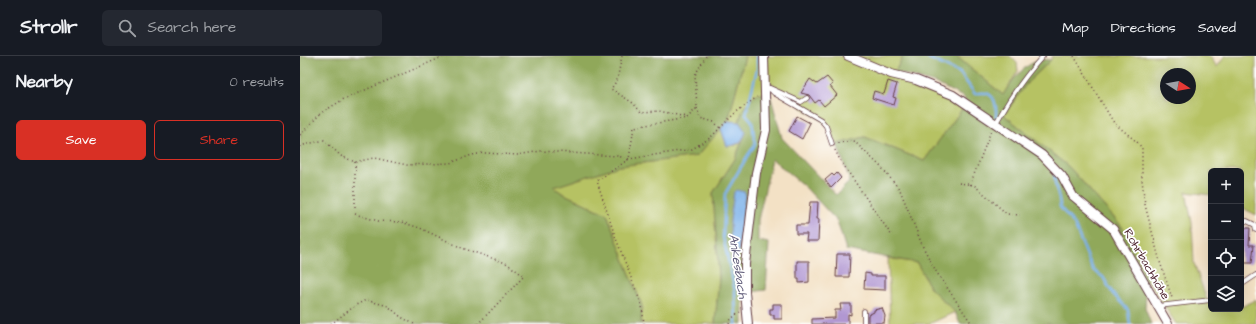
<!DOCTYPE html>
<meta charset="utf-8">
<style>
:root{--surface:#171b24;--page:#242831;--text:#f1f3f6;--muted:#9ea1a6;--line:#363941;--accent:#d93025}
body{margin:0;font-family:"Architects Daughter",sans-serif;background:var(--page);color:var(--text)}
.controls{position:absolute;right:12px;bottom:12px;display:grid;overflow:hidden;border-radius:6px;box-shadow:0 4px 16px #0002}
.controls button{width:36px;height:36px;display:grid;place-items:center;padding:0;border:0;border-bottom:1px solid var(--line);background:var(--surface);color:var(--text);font:20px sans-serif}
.compass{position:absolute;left:860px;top:12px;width:36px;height:36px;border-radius:50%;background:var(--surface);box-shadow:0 4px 16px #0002;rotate:101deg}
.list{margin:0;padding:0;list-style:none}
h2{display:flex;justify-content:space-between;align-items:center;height:52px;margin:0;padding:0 16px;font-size:17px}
h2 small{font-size:13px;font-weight:400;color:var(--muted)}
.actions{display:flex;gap:8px;padding:12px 16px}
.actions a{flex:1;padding:9px 0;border:1px solid var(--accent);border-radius:6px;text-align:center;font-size:14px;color:var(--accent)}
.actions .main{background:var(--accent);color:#fff}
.icon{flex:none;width:22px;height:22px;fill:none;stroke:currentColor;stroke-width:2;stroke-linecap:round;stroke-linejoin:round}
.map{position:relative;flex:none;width:956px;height:268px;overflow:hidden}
header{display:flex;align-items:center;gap:24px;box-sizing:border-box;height:56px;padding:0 20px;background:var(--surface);border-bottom:1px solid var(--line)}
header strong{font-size:19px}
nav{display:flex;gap:22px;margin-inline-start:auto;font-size:14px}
.search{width:280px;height:36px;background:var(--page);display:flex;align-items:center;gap:10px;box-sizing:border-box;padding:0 14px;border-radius:6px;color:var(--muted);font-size:15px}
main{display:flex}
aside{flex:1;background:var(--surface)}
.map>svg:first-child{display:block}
.green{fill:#b6c264;stroke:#807048;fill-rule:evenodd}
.forest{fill:#90a85a;stroke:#6d6442;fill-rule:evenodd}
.water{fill:#7ab0e8;stroke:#62688a}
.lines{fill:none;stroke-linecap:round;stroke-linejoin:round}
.stream{stroke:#7ab0e8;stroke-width:2.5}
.building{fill:#b197d1}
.lane-casing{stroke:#633c42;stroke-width:5.5}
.street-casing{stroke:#633c42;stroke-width:10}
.path{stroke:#633c42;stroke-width:1.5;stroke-dasharray:1 3;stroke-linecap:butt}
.lane{stroke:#fff;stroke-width:4}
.street{stroke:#fff;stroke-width:8}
.labels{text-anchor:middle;stroke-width:3.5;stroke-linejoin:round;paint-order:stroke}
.street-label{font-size:12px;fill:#4a1f2b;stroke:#fff}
.water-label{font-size:13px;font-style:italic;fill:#5d5977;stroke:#fff}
</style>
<header>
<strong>Strollr</strong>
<div class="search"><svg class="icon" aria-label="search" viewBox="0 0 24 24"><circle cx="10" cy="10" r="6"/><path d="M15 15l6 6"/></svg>Search here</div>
<nav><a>Map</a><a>Directions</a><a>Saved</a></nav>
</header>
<main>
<aside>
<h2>Nearby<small>0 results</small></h2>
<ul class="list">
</ul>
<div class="actions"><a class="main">Save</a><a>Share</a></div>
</aside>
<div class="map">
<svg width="956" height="268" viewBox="0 0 956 268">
<rect width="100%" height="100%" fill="#fff"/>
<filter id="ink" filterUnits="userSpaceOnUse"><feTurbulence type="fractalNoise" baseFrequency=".025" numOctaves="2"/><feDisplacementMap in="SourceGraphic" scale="8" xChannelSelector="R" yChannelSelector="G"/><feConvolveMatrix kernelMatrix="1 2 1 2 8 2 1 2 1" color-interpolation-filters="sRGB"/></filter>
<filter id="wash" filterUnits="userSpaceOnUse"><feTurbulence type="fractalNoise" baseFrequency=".012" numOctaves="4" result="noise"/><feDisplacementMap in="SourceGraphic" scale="16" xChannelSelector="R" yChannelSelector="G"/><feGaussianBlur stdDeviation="0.9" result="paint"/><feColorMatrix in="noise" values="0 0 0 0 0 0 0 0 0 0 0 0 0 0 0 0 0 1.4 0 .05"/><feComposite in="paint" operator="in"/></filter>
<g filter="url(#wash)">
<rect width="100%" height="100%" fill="#f3e1c5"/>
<g class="green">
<path d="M 445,0 L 543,0 L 664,48 L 663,52 L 624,105 L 565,81 L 537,88 L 527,68 L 501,51 L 498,43 L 467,25 L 470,38 L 456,38 L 443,53 L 439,66 L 428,65 Z"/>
<path d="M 554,0 L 603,0 L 595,16 Z"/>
<path d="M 656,0 L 710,0 L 717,7 L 718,15 L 703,39 Z"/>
<path d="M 752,0 L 910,0 L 917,11 L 925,0 L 956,0 L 956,159 L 941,151 L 941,115 L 911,115 L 911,139 L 886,136 L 892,167 L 894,207 L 908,247 L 911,247 L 911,253 L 941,253 L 941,251 L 956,244 L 956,268 L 876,268 L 847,223 L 823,172 L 769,111 L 704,59 L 727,27 L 751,4 ZM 866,18 L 890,18 L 890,42 L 866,42 Z"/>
<path d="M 421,73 L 427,90 L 436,89 L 442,85 L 435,103 L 413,137 L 419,221 L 415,268 L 341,268 L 342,250 L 307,158 L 262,137 L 253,131 L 319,110 L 397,100 Z"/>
<path d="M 588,202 L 617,207 L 631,233 L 655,256 L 629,268 L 590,268 Z"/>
</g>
<g class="forest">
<path d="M 0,0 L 445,0 L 428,65 L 397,100 L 319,110 L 254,131 L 262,137 L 307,158 L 342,250 L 341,268 L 0,268 Z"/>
<path d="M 603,0 L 656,0 L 703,39 C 712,24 729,0 751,4 L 727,27 L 704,59 L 769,111 L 823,172 L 847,223 L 845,252 L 851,268 L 660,268 L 655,256 L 631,233 L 617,207 L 546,194 L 537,165 L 505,131 L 472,103 L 458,164 L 458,185 L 469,187 L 466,234 L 443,237 L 443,268 L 415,268 L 419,221 L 413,137 L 435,103 L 446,76 L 439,66 L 443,53 L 456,38 L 470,38 L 482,82 L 536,139 L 550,125 L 537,88 L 565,81 L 624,105 L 663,52 L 665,42 L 635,27 L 595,16 ZM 434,136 L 445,138 L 439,195 L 430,165 Z"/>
</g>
<g class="water">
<path d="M 428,65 L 439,66 L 446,76 C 442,86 438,89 427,90 L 421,73 Z"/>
<path d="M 436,134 L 445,136 L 445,138 L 439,195 L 433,197 L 431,194 L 430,165 L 434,136 Z"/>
</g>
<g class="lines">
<g class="stream">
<path d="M 624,0 L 660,17 L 675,38 C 693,33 697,45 696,61"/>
<path d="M 755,115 C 752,128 760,138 760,151 L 774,168 L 793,214 L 803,221 L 813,238 L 828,254 L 830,268"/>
<path d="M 436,268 L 435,235 L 423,181 L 425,138 L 448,99 L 455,89 L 452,65 L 446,58 L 457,13 L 457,0"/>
</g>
</g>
<g id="blocks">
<g class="building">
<path d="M 527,21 L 533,28 L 530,30 L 537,39 L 524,50 L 519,44 L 515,47 L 509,39 L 501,37 L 510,23 L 517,28 Z"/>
<path d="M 588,25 L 597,28 L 593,41 L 596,42 L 594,49 L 572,42 L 574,35 L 584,38 Z"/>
<path d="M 497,60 L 510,67 L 502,83 L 489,75 Z"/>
<path d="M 537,117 L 541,122 L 531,132 L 525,124 L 532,118 L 534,120 Z"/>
<path d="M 510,146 L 518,146 L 517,163 L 519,163 L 518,185 L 506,185 L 507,178 L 496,178 L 496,169 L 508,169 Z"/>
<path d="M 941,172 L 950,172 L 949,189 L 954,189 L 952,207 L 941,207 Z"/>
<path d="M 537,198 L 550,198 L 549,221 L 536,221 Z"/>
<path d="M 497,205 L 509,205 L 509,226 L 499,227 L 499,223 L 497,223 Z"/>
<path d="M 565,217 L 571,218 L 571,220 L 585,220 L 585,234 L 564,233 Z"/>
<path d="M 473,248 L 482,248 L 482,263 L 474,263 L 474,259 L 470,259 L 470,253 L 473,253 Z"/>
<path d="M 540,248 L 551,248 L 551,259 L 548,258 L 548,268 L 512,268 L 512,263 L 535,262 L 535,254 L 541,254 Z"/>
<path d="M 582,252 L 585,260 L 584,267 L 568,267 L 568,259 L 574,256 L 574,254 Z"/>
</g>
</g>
</g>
<g filter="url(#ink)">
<use href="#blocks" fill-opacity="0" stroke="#633c42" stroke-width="1"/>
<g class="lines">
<g class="lane-casing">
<g id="lane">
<path d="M 469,32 L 474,37 L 521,64 L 526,70 L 532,88"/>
<path d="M 470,32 L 501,46 L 507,42"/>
<path d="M 696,67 C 709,43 724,21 743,0"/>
<path d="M 941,166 L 947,165 L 955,169 L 956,174"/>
<path d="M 941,229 L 956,219"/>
<path d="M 858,250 L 911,244"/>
<path d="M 564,268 L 564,255"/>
</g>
</g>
<g class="street-casing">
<g id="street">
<path d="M 548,0 L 591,18 L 616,24 L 653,39 L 742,99 L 762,120 L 773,140 L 813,173 L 868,268"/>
<path d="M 448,268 L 445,236 L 445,208 L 456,117 L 466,74 L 464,0"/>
</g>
</g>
<g class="path">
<path d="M 322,0 L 317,24 L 311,33 L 333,47 L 341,56 L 359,55 L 386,61"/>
<path d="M 774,0 L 814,67 L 837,86 L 842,92 L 842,124 L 845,149 L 860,206 L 872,242"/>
<path d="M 397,52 L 400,62 L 414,66 L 420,72"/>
<path d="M 0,79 L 21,57 L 44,43 L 145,0"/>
<path d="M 538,87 L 554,85 L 582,112 L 600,134 L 623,191 L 637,217 L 672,268"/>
<path d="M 0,90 L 24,84 L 41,100 L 55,106 L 74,102 L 107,109 L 150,107 L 172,99 L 184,97 L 217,99 L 241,95 L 317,100 L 329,103 L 392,93 L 410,82 L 435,57 L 457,41"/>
<path d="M 535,94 L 540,104 L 592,180"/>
<path d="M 55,106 L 55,158 L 78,165 L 101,166 L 120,172 L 162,192 L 206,207 L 224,220 L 178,268"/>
<path d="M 659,127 L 674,129 L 707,158 L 720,159"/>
<path d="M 670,129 L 691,75"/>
<path d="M 31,268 L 56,249 L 66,244 L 88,250 L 101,261 L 114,268"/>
<path d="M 344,268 L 342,250 L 315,180 L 297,125 L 329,103 L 334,71 L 387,62 L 397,52 L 395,19 L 406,0"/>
<path d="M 429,268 L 431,263 L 440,256"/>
</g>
<use href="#lane" class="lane"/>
<use href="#street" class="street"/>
</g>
</g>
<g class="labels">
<g class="street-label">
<text transform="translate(847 208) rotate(60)" y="4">Rohrbachhöhe</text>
</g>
<g class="water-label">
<text transform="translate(439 210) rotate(81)" y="5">Ankesbach</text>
</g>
</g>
</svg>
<div class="controls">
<button>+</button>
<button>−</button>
<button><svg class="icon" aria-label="locate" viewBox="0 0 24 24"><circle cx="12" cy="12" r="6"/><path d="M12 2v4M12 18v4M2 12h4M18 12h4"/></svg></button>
<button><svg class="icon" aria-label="layers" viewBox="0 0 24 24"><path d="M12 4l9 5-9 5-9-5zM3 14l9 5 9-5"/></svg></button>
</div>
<svg class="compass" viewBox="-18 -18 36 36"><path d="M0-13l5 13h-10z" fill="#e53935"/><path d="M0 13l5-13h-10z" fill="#9ea1a6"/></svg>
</div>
</main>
